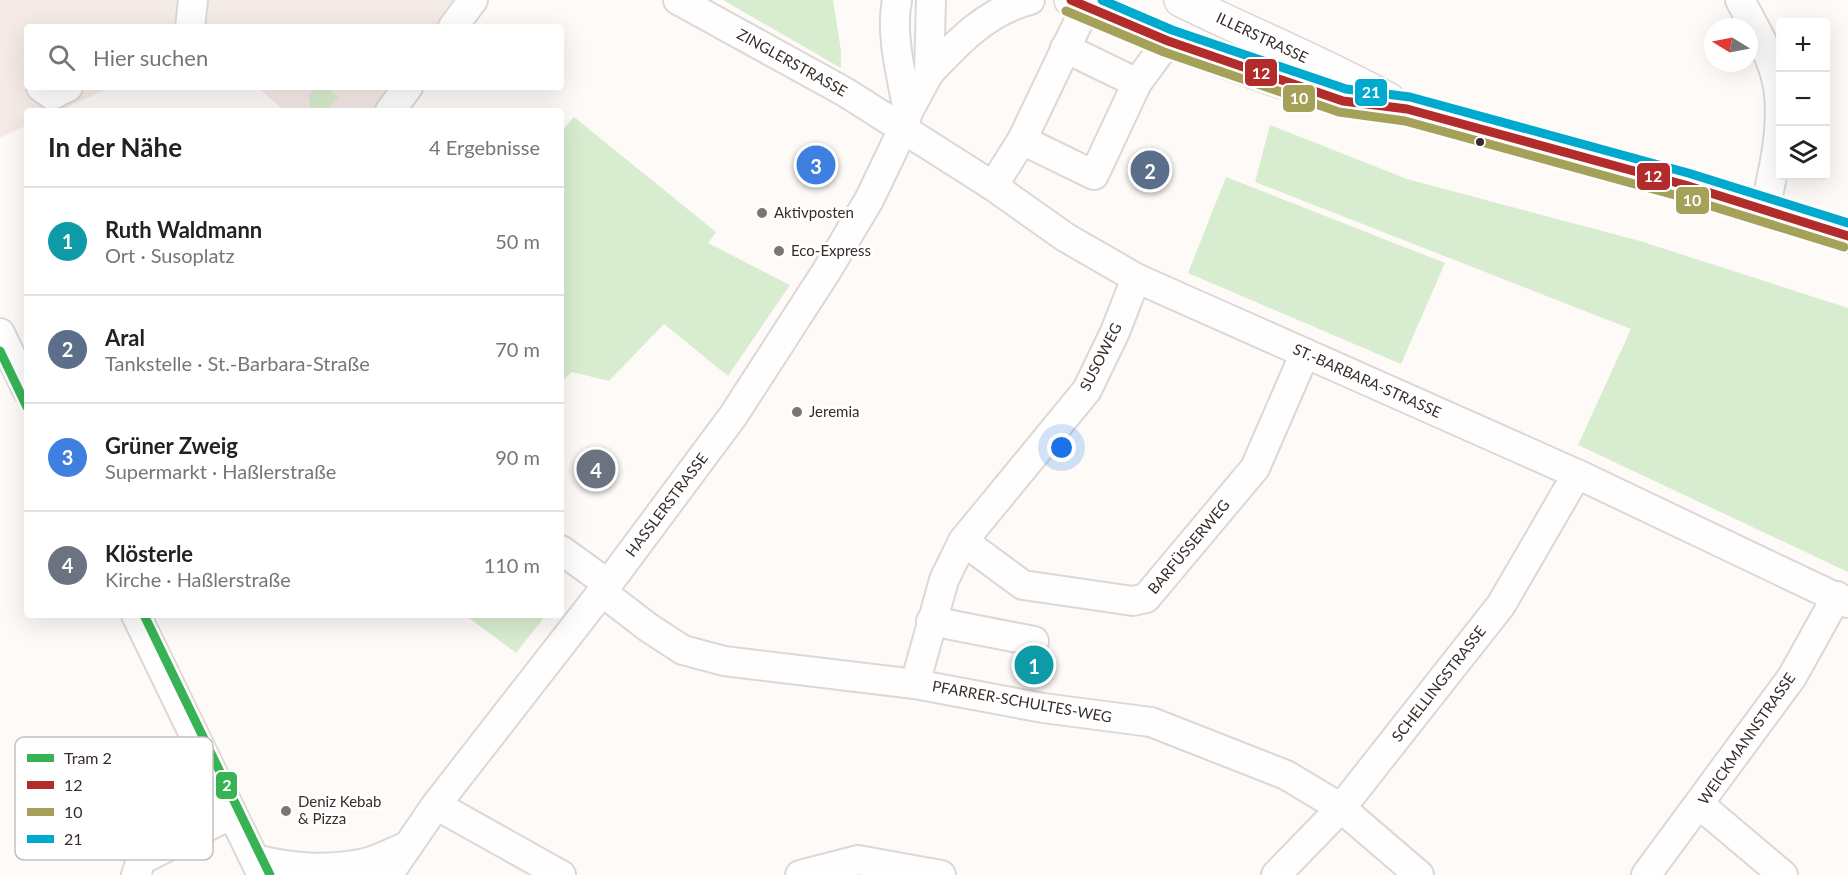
<!DOCTYPE html>
<html lang="de">
<meta charset="utf-8">
<style>
:root{--surface:#fff;--page:#f2f2f2;--text:#222;--muted:#767676;--line:#e0e0e0;--accent:#111827}
body{margin:0;font-family:Lato,sans-serif;background:var(--page);color:var(--text)}
.controls{position:absolute;right:18px;top:18px;display:grid;overflow:hidden;border-radius:6px;box-shadow:0 6px 24px #0002}
.controls button{width:54px;height:54px;display:grid;place-items:center;padding:0;border:0;border-bottom:2px solid var(--line);background:var(--surface);color:var(--text);font:30px sans-serif}
.compass{position:absolute;left:1704px;top:18px;width:54px;height:54px;border-radius:50%;background:var(--surface);box-shadow:0 6px 24px #0002;rotate:280deg}
.you{position:absolute;left:1062px;top:448px;width:21px;height:21px;margin:-15px;border:4px solid #fff;border-radius:50%;background:#1a73e8;box-shadow:0 0 0 9px #1a73e833}
.badge{display:grid;place-items:center;width:39px;height:39px;border-radius:50%;background:var(--accent);color:#fff;font-size:20px;font-weight:700}
.pin{position:absolute;translate:-50% -50%;border:3px solid #fff;box-shadow:0 2px 6px #0006}
.list{margin:0;padding:0;list-style:none}
h2{display:flex;justify-content:space-between;align-items:center;height:78px;margin:0;padding:0 24px;font-size:26px}
h2 small{font-size:20px;font-weight:400;color:var(--muted)}
.list li{display:grid;grid-template-columns:39px 1fr auto;gap:18px;align-items:center;box-sizing:border-box;height:108px;padding:0 24px;border-top:2px solid var(--line)}
.list b{display:block;font-size:22px;white-space:nowrap}
.list p{margin:0;font-size:20px;white-space:nowrap;color:var(--muted)}
.list em{font-size:20px;font-style:normal;color:var(--muted)}
.icon{flex:none;width:33px;height:33px;fill:none;stroke:currentColor;stroke-width:2;stroke-linecap:round;stroke-linejoin:round}
.map{position:relative;flex:none;width:1848px;height:875px;overflow:hidden}
.search{position:absolute;background:var(--surface);box-shadow:0 6px 24px #0002;left:24px;top:24px;width:540px;height:66px;display:flex;align-items:center;gap:15px;box-sizing:border-box;padding:0 21px;border-radius:6px;color:var(--muted);font-size:22px}
.panel{position:absolute;background:var(--surface);box-shadow:0 6px 24px #0002;left:24px;top:108px;width:540px;height:510px;border-radius:6px}
.map>svg:first-child{display:block}
.built{fill:#f4ebe7}
.green{fill:#d8edcf}
.lines{fill:none;stroke-linecap:round;stroke-linejoin:round}
.minor-casing{stroke:#ded7d4;stroke-width:32}
.major-casing{stroke:#ded7d4;stroke-width:36}
.minor{stroke:#fffefe;stroke-width:28}
.major{stroke:#fffefe;stroke-width:33}
.bus-1-casing{stroke:#fff;stroke-width:14}
.bus-2-casing{stroke:#fff;stroke-width:14}
.bus-3-casing{stroke:#fff;stroke-width:14}
.bus-1{stroke:#b22c2b;stroke-width:9}
.bus-2{stroke:#a5a158;stroke-width:9}
.bus-3{stroke:#00a9ce;stroke-width:9}
.tram-1-casing{stroke:#fff;stroke-width:14}
.tram-1{stroke:#37b355;stroke-width:9}
.bus-dot{fill:#382d28;stroke:#fff;stroke-width:2}
.poi-dot{fill:#7d7571;stroke:#fff;stroke-width:2}
.labels{text-anchor:middle;stroke-width:6;stroke-linejoin:round;paint-order:stroke}
.street-label{font-size:15px;fill:#382d28;stroke:#fff}
.poi-label{font-size:15px;fill:#382d28;stroke:#fff;text-anchor:start}
.key{fill:#fff;stroke:#c3c0be;stroke-width:1.5}
.key-label{font-size:16px;fill:#382d28}
.line-badge{stroke:#fff;stroke-width:2}
.badge-label{font-size:16px;text-anchor:middle;font-weight:bold;fill:#fff}
</style>
<div class="map">
<svg width="1848" height="875" viewBox="0 0 1848 875">
<rect width="100%" height="100%" fill="#fdfaf8"/>
<g class="built">
<path d="M 0,0 L 461,0 L 442,27 L 27,27 L 27,87 L 112,87 L 59,111 L 27,111 L 27,125 L 0,138 Z"/>
<path d="M 258,87 L 400,87 L 383,111 L 284,111 Z"/>
</g>
<g class="green">
<path d="M 723,0 L 833,0 L 841,51 L 841,68 Z"/>
<path d="M 316,87 L 326,87 L 338,97 L 326,111 L 314,111 L 310,107 L 309,96 Z"/>
<path d="M 574,117 L 716,232 L 708,243 L 790,285 L 728,376 L 664,324 L 609,381 L 572,372 L 561,382 L 561,132 Z"/>
<path d="M 1270,125 L 1407,179 L 1640,241 L 1848,308 L 1848,572 L 1578,445 L 1631,329 L 1255,182 Z"/>
<path d="M 1226,177 L 1445,263 L 1401,364 L 1188,273 Z"/>
<path d="M 465,615 L 546,615 L 516,653 Z"/>
</g>
<g class="lines">
<g class="minor-casing">
<g id="minor">
<path d="M 678,0 L 845,92 L 993,186 L 1065,237 L 1136,278 L 1577,474 L 1848,603"/>
<path d="M 897,0 C 890,36 902,76 908,112"/>
<path d="M 1740,0 C 1755,29 1776,61 1779,94 C 1783,132 1773,172 1765,209"/>
<path d="M 190,27 L 193,0"/>
<path d="M 453,27 L 473,0"/>
<path d="M 1065,48 L 1137,83"/>
<path d="M 929,73 C 958,42 987,11 1030,0"/>
<path d="M 41,87 L 52,95 L 68,87"/>
<path d="M 390,111 L 408,87"/>
<path d="M 1022,140 L 1094,175 L 1137,83 L 1168,41"/>
<path d="M 993,186 L 1022,140 L 1086,6"/>
<path d="M 0,333 L 27,390"/>
<path d="M 963,541 L 1023,585 L 1133,601 L 1146,598 L 1255,468 L 1305,353"/>
<path d="M 561,550 L 608,584"/>
<path d="M 602,592 L 649,628 L 683,650 L 724,661 L 915,684 L 1043,708 L 1151,722 L 1286,775 L 1341,808 L 1419,875"/>
<path d="M 136,615 L 262,875"/>
<path d="M 931,621 L 1034,641"/>
<path d="M 915,684 L 944,580 L 963,541 L 1087,390 L 1115,332 L 1136,278"/>
<path d="M 436,805 L 561,875"/>
<path d="M 1700,805 L 1783,875"/>
<path d="M 255,859 C 289,868 329,871 365,863 C 379,860 394,851 408,846"/>
<path d="M 136,875 L 141,860 L 232,814"/>
<path d="M 388,875 L 436,805 L 608,584 L 733,416 L 826,272 L 869,200 L 903,129 L 908,112 L 929,73 L 931,0"/>
<path d="M 800,875 L 858,860 L 941,875"/>
<path d="M 1276,875 L 1341,808 L 1501,605 L 1577,474"/>
<path d="M 1646,875 L 1792,677 L 1837,596"/>
</g>
</g>
<g class="major-casing">
<g id="major">
<path d="M 1071,0 L 1168,41 L 1271,78 L 1343,101 L 1407,109 L 1685,185 L 1848,236"/>
<path d="M 1181,0 C 1250,34 1322,63 1389,100"/>
</g>
</g>
<use href="#minor" class="minor"/>
<use href="#major" class="major"/>
<g class="bus-1-casing">
<path id="bus-1" d="M 1071,0 L 1168,41 L 1343,101 L 1407,109 L 1685,185 L 1848,236"/>
</g>
<g class="bus-2-casing">
<path id="bus-2" d="M 1066,11 L 1164,52 L 1339,112 L 1405,121 L 1682,197 L 1844,247"/>
</g>
<g class="bus-3-casing">
<path id="bus-3" d="M 1102,0 L 1172,30 L 1346,89 L 1410,97 L 1688,173 L 1848,223"/>
</g>
<use href="#bus-1" class="bus-1"/>
<use href="#bus-2" class="bus-2"/>
<use href="#bus-3" class="bus-3"/>
<g class="tram-1-casing">
<g id="tram-1">
<path d="M 0,351 L 27,407"/>
<path d="M 144,615 L 270,875"/>
</g>
</g>
<use href="#tram-1" class="tram-1"/>
</g>
<circle class="bus-dot" cx="1480" cy="142" r="5"/>
<g class="poi-dot">
<circle cx="762" cy="213" r="6"/>
<circle cx="779" cy="251" r="6"/>
<circle cx="797" cy="412" r="6"/>
<circle cx="286" cy="811" r="6"/>
</g>
<g class="labels">
<g class="street-label">
<text transform="translate(1262 38) rotate(25)" y="5">ILLERSTRASSE</text>
<text transform="translate(792 63) rotate(29)" y="5">ZINGLERSTRASSE</text>
<text transform="translate(1101 357) rotate(-63)" y="5">SUSOWEG</text>
<text transform="translate(1367 381) rotate(24)" y="5">ST.-BARBARA-STRASSE</text>
<text transform="translate(667 505) rotate(-53)" y="5">HASSLERSTRASSE</text>
<text transform="translate(1189 547) rotate(-50)" y="5">BARFÜSSERWEG</text>
<text transform="translate(1439 684) rotate(-52)" y="5">SCHELLINGSTRASSE</text>
<text transform="translate(1022 702) rotate(10)" y="5">PFARRER-SCHULTES-WEG</text>
<text transform="translate(1747 739) rotate(-55)" y="5">WEICKMANNSTRASSE</text>
</g>
<g class="poi-label">
<text x="774" y="218">Aktivposten</text>
<text x="791" y="256">Eco-Express</text>
<text x="809" y="417">Jeremia</text>
<text x="298" y="807">Deniz Kebab<tspan x="298" dy="17">&amp; Pizza</tspan></text>
</g>
</g>
<rect x="15" y="737" width="198" height="123" rx="9" class="key"/>
<rect x="27" y="754" width="27" height="8" fill="#37b355"/>
<rect x="27" y="781" width="27" height="8" fill="#b22c2b"/>
<rect x="27" y="808" width="27" height="8" fill="#a5a158"/>
<rect x="27" y="835" width="27" height="8" fill="#00a9ce"/>
<g class="key-label">
<text x="64" y="764">Tram 2</text>
<text x="64" y="791">12</text>
<text x="64" y="818">10</text>
<text x="64" y="845">21</text>
</g>
<g class="line-badge">
<rect x="1244" y="58" width="34" height="29" rx="6" fill="#b22c2b"/>
<rect x="1354" y="78" width="34" height="29" rx="6" fill="#00a9ce"/>
<rect x="1282" y="84" width="34" height="29" rx="6" fill="#a5a158"/>
<rect x="1636" y="162" width="35" height="29" rx="6" fill="#b22c2b"/>
<rect x="1675" y="186" width="35" height="29" rx="6" fill="#a5a158"/>
<rect x="215" y="771" width="23" height="29" rx="6" fill="#37b355"/>
</g>
<g class="badge-label">
<text x="1261" y="79">12</text>
<text x="1371" y="98">21</text>
<text x="1299" y="104">10</text>
<text x="1653" y="182">12</text>
<text x="1692" y="206">10</text>
<text x="227" y="791">2</text>
</g>
</svg>
<div class="controls">
<button>+</button>
<button>−</button>
<button><svg class="icon" aria-label="layers" viewBox="0 0 24 24"><path d="M12 4l9 5-9 5-9-5zM3 14l9 5 9-5"/></svg></button>
</div>
<svg class="compass" viewBox="-18 -18 36 36"><path d="M0-13l5 13h-10z" fill="#e53935"/><path d="M0 13l5-13h-10z" fill="#767676"/></svg>
<div class="you"></div>
<div class="pin badge" style="left:1034px;top:665px;background:#0f9aa8">1</div>
<div class="pin badge" style="left:1150px;top:170px;background:#5c6f8a">2</div>
<div class="pin badge" style="left:816px;top:165px;background:#3f7fe0">3</div>
<div class="pin badge" style="left:596px;top:469px;background:#6b7280">4</div>
<div class="search"><svg class="icon" aria-label="search" viewBox="0 0 24 24"><circle cx="10" cy="10" r="6"/><path d="M15 15l6 6"/></svg>Hier suchen</div>
<section class="panel">
<h2>In der Nähe<small>4 Ergebnisse</small></h2>
<ul class="list">
<li><span class="badge" style="background:#0f9aa8">1</span><div><b>Ruth Waldmann</b><p>Ort · Susoplatz</p></div><em>50 m</em></li>
<li><span class="badge" style="background:#5c6f8a">2</span><div><b>Aral</b><p>Tankstelle · St.-Barbara-Straße</p></div><em>70 m</em></li>
<li><span class="badge" style="background:#3f7fe0">3</span><div><b>Grüner Zweig</b><p>Supermarkt · Haßlerstraße</p></div><em>90 m</em></li>
<li><span class="badge" style="background:#6b7280">4</span><div><b>Klösterle</b><p>Kirche · Haßlerstraße</p></div><em>110 m</em></li>
</ul>
</section>
</div>
